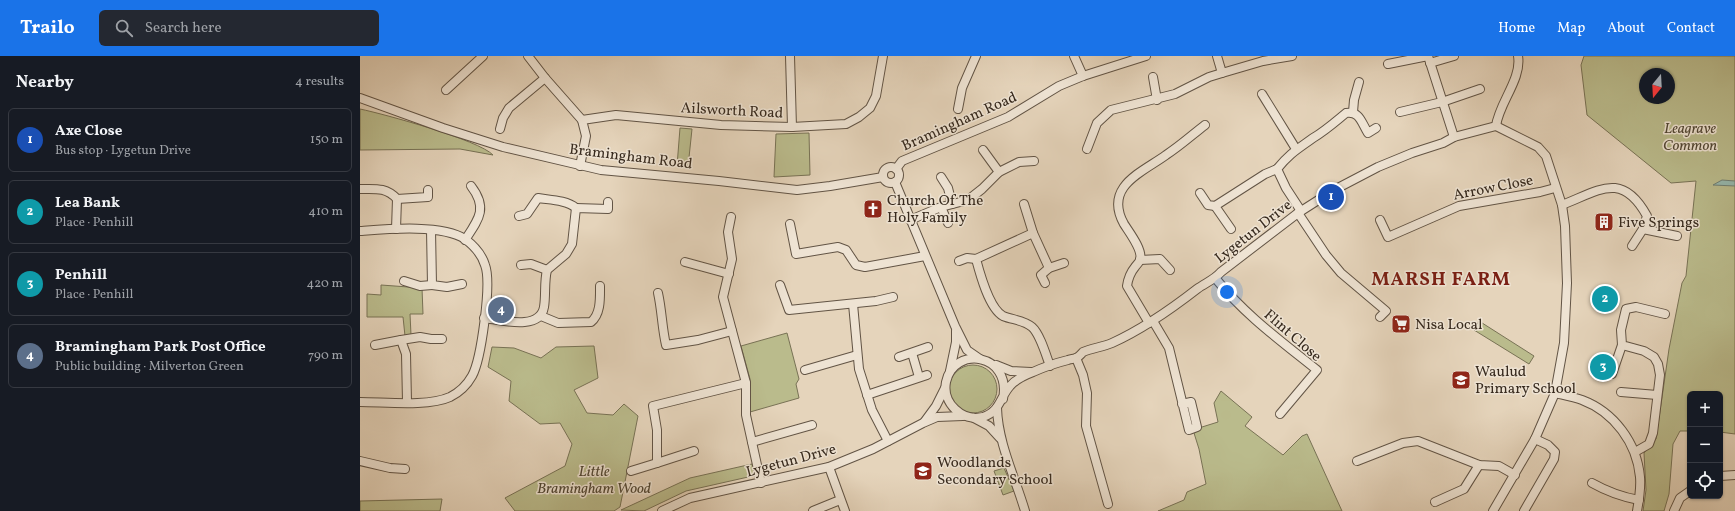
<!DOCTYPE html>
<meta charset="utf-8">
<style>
:root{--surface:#171b24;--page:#242831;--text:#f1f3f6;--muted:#9ea1a6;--line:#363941;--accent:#1a73e8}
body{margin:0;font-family:Vollkorn,serif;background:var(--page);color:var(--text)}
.controls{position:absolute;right:12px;bottom:12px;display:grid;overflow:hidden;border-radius:6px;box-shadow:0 1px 3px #0004}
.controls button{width:36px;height:36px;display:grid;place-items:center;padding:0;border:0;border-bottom:1px solid var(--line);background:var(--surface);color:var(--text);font:20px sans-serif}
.compass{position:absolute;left:1279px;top:12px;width:36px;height:36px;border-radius:50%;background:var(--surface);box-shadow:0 1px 3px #0004;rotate:198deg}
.you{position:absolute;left:867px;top:236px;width:14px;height:14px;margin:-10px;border:3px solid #fff;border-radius:50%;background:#1a73e8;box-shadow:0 0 0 6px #1a73e833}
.badge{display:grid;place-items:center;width:26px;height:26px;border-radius:50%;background:var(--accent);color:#fff;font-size:13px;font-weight:700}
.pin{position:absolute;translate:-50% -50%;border:2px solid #fff;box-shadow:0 1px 4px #0006}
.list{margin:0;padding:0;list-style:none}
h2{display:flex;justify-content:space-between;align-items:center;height:52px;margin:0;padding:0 16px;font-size:17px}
h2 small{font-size:13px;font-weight:400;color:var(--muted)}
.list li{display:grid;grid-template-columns:26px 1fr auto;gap:12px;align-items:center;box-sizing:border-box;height:64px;margin:0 8px 8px;padding:0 8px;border:1px solid var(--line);border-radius:6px}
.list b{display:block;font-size:15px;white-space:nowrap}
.list p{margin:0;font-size:13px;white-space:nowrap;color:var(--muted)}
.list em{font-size:13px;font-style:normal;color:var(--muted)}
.icon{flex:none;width:22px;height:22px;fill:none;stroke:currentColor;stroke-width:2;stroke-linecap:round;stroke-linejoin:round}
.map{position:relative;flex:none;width:1375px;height:455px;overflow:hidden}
header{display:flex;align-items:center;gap:24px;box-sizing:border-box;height:56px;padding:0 20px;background:var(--accent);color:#fff}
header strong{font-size:19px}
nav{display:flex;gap:22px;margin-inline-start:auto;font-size:14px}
.search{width:280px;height:36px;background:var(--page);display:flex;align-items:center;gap:10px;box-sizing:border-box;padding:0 14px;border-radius:6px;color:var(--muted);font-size:15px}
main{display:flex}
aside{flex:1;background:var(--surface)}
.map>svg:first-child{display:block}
.green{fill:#babb8c;stroke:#787255;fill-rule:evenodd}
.water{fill:#96b8ae;stroke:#707f74}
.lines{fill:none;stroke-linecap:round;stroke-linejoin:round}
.minor-casing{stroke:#625445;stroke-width:10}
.minor{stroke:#eee3d3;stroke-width:8}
.labels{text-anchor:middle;stroke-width:3;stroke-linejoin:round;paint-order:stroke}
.street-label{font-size:15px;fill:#372a1e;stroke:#eee3d3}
.park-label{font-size:15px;font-style:italic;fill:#514734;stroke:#eee3d3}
.poi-label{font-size:15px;fill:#372a1e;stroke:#eee3d3;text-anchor:start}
.district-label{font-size:19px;font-weight:bold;letter-spacing:1px;fill:#7a1f14;stroke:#eee3d3}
</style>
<header>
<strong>Trailo</strong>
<div class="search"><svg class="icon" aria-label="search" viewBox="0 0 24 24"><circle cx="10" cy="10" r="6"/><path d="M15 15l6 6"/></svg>Search here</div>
<nav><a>Home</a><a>Map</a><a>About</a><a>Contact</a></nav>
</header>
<main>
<aside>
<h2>Nearby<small>4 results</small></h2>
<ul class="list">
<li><span class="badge" style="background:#1a4fb4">1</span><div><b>Axe Close</b><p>Bus stop · Lygetun Drive</p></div><em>150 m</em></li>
<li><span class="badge" style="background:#0f9aa8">2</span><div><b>Lea Bank</b><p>Place · Penhill</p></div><em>410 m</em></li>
<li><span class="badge" style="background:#0f9aa8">3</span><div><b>Penhill</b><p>Place · Penhill</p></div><em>420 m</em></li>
<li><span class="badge" style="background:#5c6f8a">4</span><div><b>Bramingham Park Post Office</b><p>Public building · Milverton Green</p></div><em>790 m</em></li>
</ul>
</aside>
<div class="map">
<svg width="1375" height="455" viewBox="0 0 1375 455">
<rect width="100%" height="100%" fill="#e5d4bb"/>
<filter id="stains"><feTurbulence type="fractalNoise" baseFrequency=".005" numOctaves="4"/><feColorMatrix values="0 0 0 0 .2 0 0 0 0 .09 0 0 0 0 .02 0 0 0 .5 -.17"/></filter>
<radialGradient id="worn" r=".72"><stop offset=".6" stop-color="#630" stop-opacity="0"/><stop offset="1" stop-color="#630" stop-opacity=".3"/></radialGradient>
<g class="green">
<path d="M 1224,0 L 1375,0 L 1375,378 L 1360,376 L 1360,338 L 1330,338 L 1330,375 L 1320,375 L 1313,388 L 1309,438 L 1304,455 L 1283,455 L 1286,434 L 1284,397 L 1296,383 L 1309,293 L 1322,227 L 1326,220 L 1336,125 L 1311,127 L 1227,59 L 1221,9 ZM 1285,18 L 1309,18 L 1309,42 L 1285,42 Z"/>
<path d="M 0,53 C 24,58 119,84 133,99 L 100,93 L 0,94 Z"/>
<path d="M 320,72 L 332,73 L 328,111 L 317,110 Z"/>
<path d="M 449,77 L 450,119 L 414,121 L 416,78 Z"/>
<path d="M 21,229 L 62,232 L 63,258 L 50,258 L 51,279 L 45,280 L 43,261 L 7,261 L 7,238 L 21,239 Z"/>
<path d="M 1119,265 L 1174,300 L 1169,308 L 1114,274 Z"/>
<path d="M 427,277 L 439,323 L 436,328 L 439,342 L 390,356 L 390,323 L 381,290 Z"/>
<path d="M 234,290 L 238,322 L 214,334 L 227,357 L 253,359 L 264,348 L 278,360 L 260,451 L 254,455 L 155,455 L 145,442 L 205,410 L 212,388 L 200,367 L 180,368 L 149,345 L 151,325 L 128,311 L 132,291 L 154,292 L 181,302 L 196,291 Z"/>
<circle cx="613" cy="333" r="24"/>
<path d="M 861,335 L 892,361 L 885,370 L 923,399 L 942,380 L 947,378 L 982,455 L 798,455 L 824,444 L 827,436 L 846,428 L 839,393 L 834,377 L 842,371 L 858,366 L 854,347 Z"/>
<path d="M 392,408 L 397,419 L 326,435 L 284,455 L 261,454 L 330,422 Z"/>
<path d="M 644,412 L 654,435 L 643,439 L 634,415 Z"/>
<path d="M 82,443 L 80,455 L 0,455 L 0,445 Z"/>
</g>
<path class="water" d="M 1362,124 L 1375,125 L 1375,130 L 1353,129 Z"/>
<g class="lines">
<g class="minor-casing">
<g id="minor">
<path d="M 168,0 L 185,22 L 222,64"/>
<path d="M 430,0 L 432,71"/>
<path d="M 714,0 L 723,20"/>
<path d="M 857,0 L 862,17 L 903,5 L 932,0"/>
<path d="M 1070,7 L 1094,0"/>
<path d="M 1028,8 L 1068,0 L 1094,81"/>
<path d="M 793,21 L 797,44"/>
<path d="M 86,34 L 123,0"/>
<path d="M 902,38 L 936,93"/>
<path d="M 0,42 L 83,72 L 143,91 L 241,114 L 359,125 L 437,134 L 470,130 L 523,121"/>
<path d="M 598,53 L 602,32 L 616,0"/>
<path d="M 993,56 L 994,44 L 999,26"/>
<path d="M 1040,56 L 1082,46 L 1120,33"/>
<path d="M 1136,70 C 1139,47 1162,23 1158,0"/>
<path d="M 140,73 L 143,62 L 149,52 L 185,22"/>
<path d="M 727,93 L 737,67 L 751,54 L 815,38 L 849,21 L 862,17"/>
<path d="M 623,94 L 639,116"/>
<path d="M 220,110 L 226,80 L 222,64 L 256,59 L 361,69 L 432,71 L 486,68 L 499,61 L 510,52 L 516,40 L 523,0"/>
<circle cx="531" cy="119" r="8"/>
<path d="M 536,113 L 542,105 L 648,61 L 699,30 L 723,20 L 786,0"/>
<path d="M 581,121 L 588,132 L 592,148"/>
<path d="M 535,126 L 595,270 L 607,294 L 620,303"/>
<path d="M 0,133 C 15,133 26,131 37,143 L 36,173"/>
<path d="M 840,137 L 848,149 L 855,150"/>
<path d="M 37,143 L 68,141 L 68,134"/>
<path d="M 664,148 L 673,177"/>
<path d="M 1202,149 C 1240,134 1262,115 1287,160 L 1283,173 L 1317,180"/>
<path d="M 581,151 L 588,167"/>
<path d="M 941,155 L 926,132 L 917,113 C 930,97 938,93 953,82 C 965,75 975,66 986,57 C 1000,55 1001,66 1008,77 L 1016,72"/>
<path d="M 938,157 L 966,199 L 981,217 L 1026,255 L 1020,261"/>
<path d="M 159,160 L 167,158 L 178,142 C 190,144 206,144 216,152"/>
<path d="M 371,161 L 368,176 L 372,203 L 363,241 L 386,327 L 386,359 L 401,427"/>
<path d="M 550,164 L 581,151 L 608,144 L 622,133 L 639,116 L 659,106 L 674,105"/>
<path d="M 1020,164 L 1028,181 L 1099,150 L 1180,136 L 1195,132"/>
<path d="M 430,168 L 436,198 L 478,191 L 486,194 L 496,209 L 505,211 L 565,200"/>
<path d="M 871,173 L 855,150 L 905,118 L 917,113"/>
<path d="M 71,174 L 72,229 L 87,231 L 102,228"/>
<path d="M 0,175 C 27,173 82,168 105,183 C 113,189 122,199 125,209 C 132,227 121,304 112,320 C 107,329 100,336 90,341 C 68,351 25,346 0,346"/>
<path d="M 105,184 C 119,163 128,152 111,130"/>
<path d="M 1272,190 L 1283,173"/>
<path d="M 780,204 L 800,203 L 810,214"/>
<path d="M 599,205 L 607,202 L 616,203"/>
<path d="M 325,206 L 369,218"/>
<path d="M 161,209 L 171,208 L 187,214"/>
<path d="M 689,212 L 673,177 L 616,203 C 620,218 629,252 643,260 C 653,264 664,264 672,271 C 680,278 686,299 690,310"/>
<path d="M 856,223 C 885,259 921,285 957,314 L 920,358"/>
<path d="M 44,225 L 60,230 L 72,229"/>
<path d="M 685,227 L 681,219 L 689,212 L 704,207"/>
<path d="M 420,229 L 429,254 L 516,245 L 533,241"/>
<path d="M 298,237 C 302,255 302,272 306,289 L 338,284 L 372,275"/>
<path d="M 493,248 L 499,313 L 512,354 L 528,385"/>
<path d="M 181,260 L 198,267 L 231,266 C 241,258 240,242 240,230"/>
<path d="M 124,262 C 141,264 180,275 184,251 C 186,239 184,226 187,214 L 206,198 L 212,188 L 216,152 L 248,153 L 248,146"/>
<path d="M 793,265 L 809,292 L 829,374 L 837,371 L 831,346 L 822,348"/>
<path d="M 789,267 L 767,230 C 768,223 770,217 775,211 C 777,208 780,206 780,203 C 783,194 769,176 764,168 C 743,130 783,116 806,99 C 820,90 832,79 845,69"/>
<path d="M 15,289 L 41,284"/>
<path d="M 552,297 L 559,321"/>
<path d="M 539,301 L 568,291"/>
<path d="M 716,302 L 723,319 L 727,337 L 726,370 L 748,448"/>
<path d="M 636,309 L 651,315 L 671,316"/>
<path d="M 445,314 L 497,299"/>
<path d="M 590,315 L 596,286 L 596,275"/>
<path d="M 1252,318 L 1262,289"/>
<path d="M 1261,336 L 1297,339"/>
<path d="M 1195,337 C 1203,339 1213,341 1222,344 C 1254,356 1277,387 1280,421 C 1281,432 1279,444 1277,455"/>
<path d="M 507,339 L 567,319"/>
<path d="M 643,343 C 652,297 594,289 586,326 C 582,347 602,366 623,361 C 640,356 640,341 650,330 C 656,323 665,319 673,316 C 684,311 696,307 708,304 C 710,303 714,303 716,302 C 719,301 721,298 723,296 C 732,292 743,291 752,287 C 783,273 810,254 837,233 C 845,227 854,224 861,216 L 938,157 L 974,134 L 1018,111 L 1052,97 L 1083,87 L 1094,81 L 1136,70"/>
<path d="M 47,346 L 46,298 L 41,284 L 60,281 L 71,283 L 82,283"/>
<path d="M 637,352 C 638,387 655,421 665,455"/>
<path d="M 614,362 L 629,370 L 640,382"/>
<path d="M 565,365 L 576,350 L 585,332"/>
<path d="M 392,386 L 452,369"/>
<path d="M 334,395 L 297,407 L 297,374 L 293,350 L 386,327"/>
<path d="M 1275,396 L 1289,388 L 1293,377 L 1300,319 L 1298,308 L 1294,301 L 1284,295 L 1262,289 L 1261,274 L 1266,253 L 1276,251 L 1305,258"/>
<path d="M 0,405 L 30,412 L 45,413"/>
<path d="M 997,405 L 1043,387 L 1058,385 L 1119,409 L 1139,410 L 1155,419"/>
<path d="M 469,411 L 485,455"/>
<path d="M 271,415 L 297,407"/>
<path d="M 1360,420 L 1375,419"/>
<path d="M 1232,427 C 1248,436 1262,441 1279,444"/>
<path d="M 1075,446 L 1104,433 L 1119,409"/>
<path d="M 302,455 L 330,442 L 469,411 L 513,393 L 563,367 L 577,361 L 603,360"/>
<path d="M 453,455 L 480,444"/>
<path d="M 1133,455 L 1175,383 L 1195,337 L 1204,287 L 1207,227 L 1205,170 L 1202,149 L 1186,100 L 1178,91 L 1136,70"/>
<path d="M 1164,455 L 1194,403 L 1195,396 L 1188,389 L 1175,383"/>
<path d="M 1314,455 L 1320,442 L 1330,435"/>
</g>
</g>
<use href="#minor" class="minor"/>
</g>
<defs>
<g id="church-square" transform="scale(1)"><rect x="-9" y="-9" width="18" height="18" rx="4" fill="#8f2418" stroke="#eee3d3"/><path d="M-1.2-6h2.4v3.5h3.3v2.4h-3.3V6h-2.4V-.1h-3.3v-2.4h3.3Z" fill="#fff"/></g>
<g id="building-square" transform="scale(1)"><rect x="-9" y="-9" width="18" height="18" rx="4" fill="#8f2418" stroke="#eee3d3"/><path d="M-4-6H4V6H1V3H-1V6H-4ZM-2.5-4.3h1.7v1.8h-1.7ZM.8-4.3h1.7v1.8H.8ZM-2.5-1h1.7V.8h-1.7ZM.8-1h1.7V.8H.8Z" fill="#fff"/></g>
<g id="supermarket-square" transform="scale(1)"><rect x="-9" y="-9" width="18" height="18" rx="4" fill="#8f2418" stroke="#eee3d3"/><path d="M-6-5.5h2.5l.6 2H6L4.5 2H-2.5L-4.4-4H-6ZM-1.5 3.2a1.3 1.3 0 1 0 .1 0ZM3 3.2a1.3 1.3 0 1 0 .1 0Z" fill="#fff"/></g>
<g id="school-square" transform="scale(1)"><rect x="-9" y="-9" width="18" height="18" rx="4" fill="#8f2418" stroke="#eee3d3"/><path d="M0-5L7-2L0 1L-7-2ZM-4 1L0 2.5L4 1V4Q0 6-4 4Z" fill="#fff"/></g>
</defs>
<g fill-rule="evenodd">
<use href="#church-square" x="513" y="153"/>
<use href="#building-square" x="1244" y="166"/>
<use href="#supermarket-square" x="1041" y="268"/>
<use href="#school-square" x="1101" y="324"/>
<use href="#school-square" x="563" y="415"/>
</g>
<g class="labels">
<g class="street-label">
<text transform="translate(372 54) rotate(3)" y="5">Ailsworth Road</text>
<text transform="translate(599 65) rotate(-24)" y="5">Bramingham Road</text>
<text transform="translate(271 100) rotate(7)" y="5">Bramingham Road</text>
<text transform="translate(1133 131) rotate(-11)" y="5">Arrow Close</text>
<text transform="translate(893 175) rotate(-38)" y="5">Lygetun Drive</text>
<text transform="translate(933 279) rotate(41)" y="5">Flint Close</text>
<text transform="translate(431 404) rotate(-15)" y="5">Lygetun Drive</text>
</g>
<g class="park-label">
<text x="1330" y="77">Leagrave<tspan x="1330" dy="17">Common</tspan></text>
<text x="234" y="420">Little<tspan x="234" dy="17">Bramingham Wood</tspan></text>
</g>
<g class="poi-label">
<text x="527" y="149">Church Of The<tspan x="527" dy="17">Holy Family</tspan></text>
<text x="1258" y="171">Five Springs</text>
<text x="1055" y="273">Nisa Local</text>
<text x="1115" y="320">Waulud<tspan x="1115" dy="17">Primary School</tspan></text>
<text x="577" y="411">Woodlands<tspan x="577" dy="17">Secondary School</tspan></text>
</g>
<g class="district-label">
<text x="1081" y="229">MARSH FARM</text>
</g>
</g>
<rect width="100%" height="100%" filter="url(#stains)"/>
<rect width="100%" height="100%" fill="url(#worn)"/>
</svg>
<div class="controls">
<button>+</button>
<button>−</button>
<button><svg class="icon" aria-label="locate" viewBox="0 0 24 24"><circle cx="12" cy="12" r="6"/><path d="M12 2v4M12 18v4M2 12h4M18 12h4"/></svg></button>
</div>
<svg class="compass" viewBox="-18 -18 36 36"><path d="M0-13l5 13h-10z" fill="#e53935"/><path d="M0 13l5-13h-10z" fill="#9ea1a6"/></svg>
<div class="you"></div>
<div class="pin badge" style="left:971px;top:141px;background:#1a4fb4">1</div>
<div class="pin badge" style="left:1245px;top:243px;background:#0f9aa8">2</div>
<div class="pin badge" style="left:1243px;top:311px;background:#0f9aa8">3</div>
<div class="pin badge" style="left:141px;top:254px;background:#5c6f8a">4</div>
</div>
</main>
